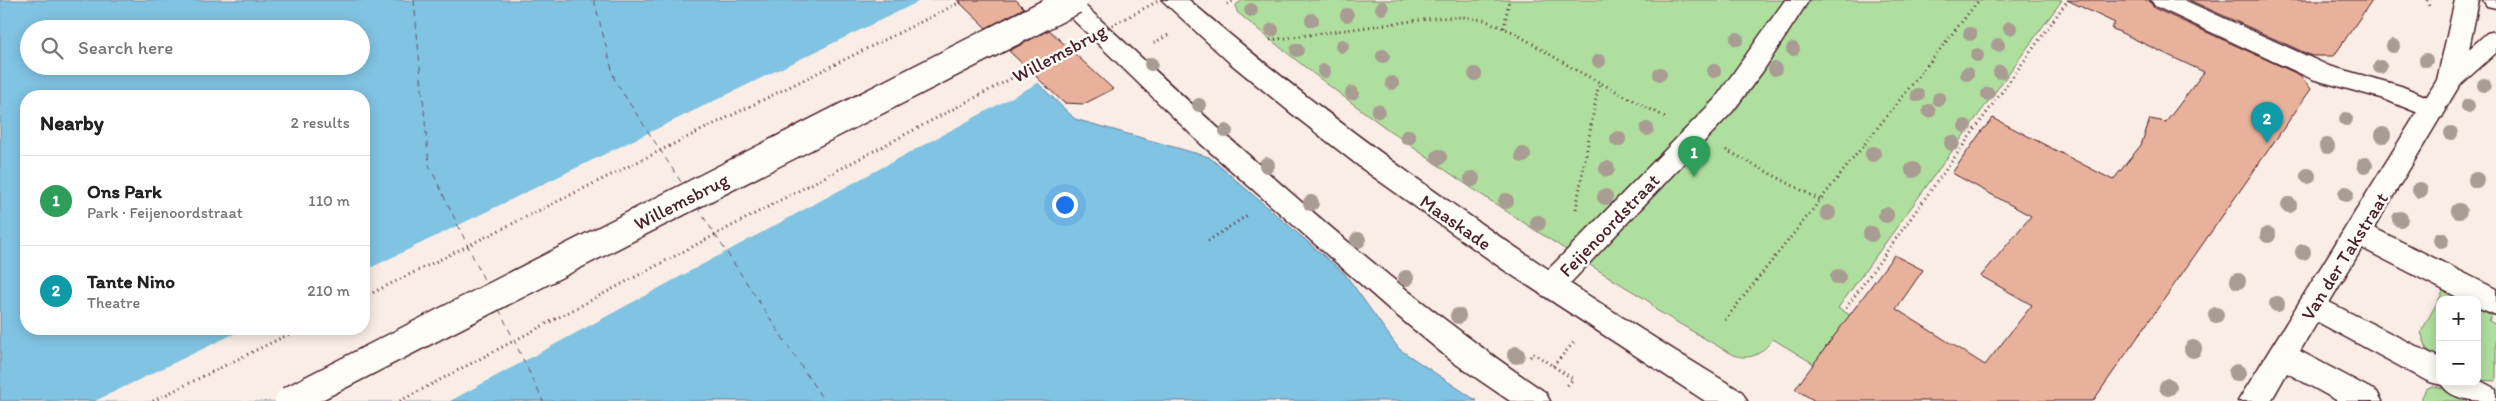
<!DOCTYPE html>
<meta charset="utf-8">
<style>
:root{--surface:#fff;--page:#f2f2f2;--text:#222;--muted:#767676;--line:#e0e0e0;--accent:#4a1f2b}
body{margin:0;font-family:Itim,sans-serif;background:var(--page);color:var(--text)}
.controls{position:absolute;right:15px;bottom:15px;display:grid;overflow:hidden;border-radius:10px;box-shadow:0 2px 12px #0003}
.controls button{width:45px;height:45px;display:grid;place-items:center;padding:0;border:0;border-bottom:1px solid var(--line);background:var(--surface);color:var(--text);font:25px sans-serif}
.you{position:absolute;left:1064px;top:204px;width:18px;height:18px;margin:-12px;border:4px solid #fff;border-radius:50%;background:#1a73e8;box-shadow:0 0 0 8px #1a73e833}
.badge{display:grid;place-items:center;width:32px;height:32px;border-radius:50%;background:var(--accent);color:#fff;font-size:16px;font-weight:700}
.pin{position:absolute;translate:-50% -41px;filter:drop-shadow(0 1px 2px #0008)}
.pin::after{content:'';position:absolute;top:26px;width:18px;height:15px;background:inherit;clip-path:polygon(0 0,100% 0,50% 100%)}
.list{margin:0;padding:0;list-style:none}
h2{display:flex;justify-content:space-between;align-items:center;height:65px;margin:0;padding:0 20px;font-size:21px}
h2 small{font-size:16px;font-weight:400;color:var(--muted)}
.list li{display:grid;grid-template-columns:32px 1fr auto;gap:15px;align-items:center;box-sizing:border-box;height:90px;padding:0 20px;border-top:1px solid var(--line)}
.list b{display:block;font-size:19px;white-space:nowrap}
.list p{margin:0;font-size:16px;white-space:nowrap;color:var(--muted)}
.list em{font-size:16px;font-style:normal;color:var(--muted)}
.icon{flex:none;width:28px;height:28px;fill:none;stroke:currentColor;stroke-width:2;stroke-linecap:round;stroke-linejoin:round}
.map{position:relative;flex:none;width:2496px;height:401px;overflow:hidden}
.search{position:absolute;background:var(--surface);box-shadow:0 2px 12px #0003;left:20px;top:20px;width:350px;height:55px;display:flex;align-items:center;gap:12px;box-sizing:border-box;padding:0 18px;border-radius:28px;color:var(--muted);font-size:19px}
.panel{position:absolute;background:var(--surface);box-shadow:0 2px 12px #0003;left:20px;top:90px;width:350px;height:245px;border-radius:20px}
.map>svg:first-child{display:block}
.green{fill:#afdf9f;stroke:#7c7f65}
.water{fill:#81c3e2;stroke:#6b8199;fill-rule:evenodd}
.pier{fill:#f9ede5}
.lines{fill:none;stroke-linecap:round;stroke-linejoin:round}
.ferry{stroke:#5d586b;stroke-width:1;stroke-dasharray:6 5;stroke-linecap:butt}
.building{fill:#e7b19b;stroke:#4a1f2b}
.pedestrian-casing{stroke:#4a1f2b;stroke-width:3}
.minor-casing{stroke:#4a1f2b;stroke-width:3}
.secondary-casing{stroke:#4a1f2b;stroke-width:3}
.path{stroke:#4a1f2b;stroke-width:3;stroke-dasharray:1 4;stroke-linecap:butt}
.pedestrian{fill:#fdfcf7;fill-rule:evenodd}
.minor{fill:#fdfcf7;fill-rule:evenodd}
.secondary{fill:#fdfcf7;fill-rule:evenodd}
.secondary-bridge-casing{stroke:#4a1f2b;stroke-width:31;stroke-linecap:butt}
.path-bridge{stroke:#4a1f2b;stroke-width:3;stroke-dasharray:1 4;stroke-linecap:butt}
.secondary-bridge{stroke:#fdfcf7;stroke-width:28}
.tree{fill:#a99c92}
.labels{text-anchor:middle;stroke-width:5;stroke-linejoin:round;paint-order:stroke}
.street-label{font-size:19px;fill:#4a1f2b;stroke:#fdfcf7}
</style>
<div class="map">
<svg width="2496" height="401" viewBox="0 0 2496 401">
<rect width="100%" height="100%" fill="#f9ede5"/>
<filter id="ink" filterUnits="userSpaceOnUse"><feTurbulence type="fractalNoise" baseFrequency=".02" numOctaves="2"/><feDisplacementMap in="SourceGraphic" scale="10" xChannelSelector="R" yChannelSelector="G"/><feConvolveMatrix kernelMatrix="1 2 1 2 8 2 1 2 1" color-interpolation-filters="sRGB"/></filter>
<g filter="url(#ink)">
<g class="green">
<path d="M 1243,0 L 2062,0 L 1838,308 L 1850,315 L 1814,364 L 1773,339 C 1761,354 1752,361 1733,355 L 1656,310 L 1650,302 C 1505,214 1367,121 1237,12 L 1236,5 Z"/>
<path d="M 2445,288 L 2468,300 L 2440,300 L 2440,361 L 2427,349 L 2421,332 Z"/>
<path d="M 2477,305 L 2493,312 L 2489,321 L 2496,325 L 2496,381 L 2477,380 Z"/>
<path d="M 2432,386 L 2444,388 L 2468,401 L 2420,401 L 2426,389 Z"/>
</g>
<path class="water" d="M 0,0 L 951,0 L 1075,119 L 1209,157 L 1345,274 L 1399,349 L 1477,401 L 0,401 ZM 29,29 L 361,29 L 361,66 L 29,66 ZM 26,96 L 364,96 L 364,329 L 26,329 Z"/>
<path class="pier" d="M 922,0 L 955,0 L 1040,82 L 450,401 L 95,401 L 244,329 L 364,329 L 364,271 Z"/>
<g class="lines">
<g class="ferry">
<path d="M 414,0 L 429,165 L 487,286"/>
<path d="M 594,0 L 615,81 L 683,185"/>
<path d="M 697,207 L 824,401"/>
<path d="M 499,309 L 543,401"/>
</g>
</g>
<g class="building">
<path d="M 957,0 L 1016,0 L 1024,8 L 986,28 Z"/>
<path d="M 2067,0 L 2149,0 L 2154,8 L 2300,75 L 2311,89 L 2093,401 L 1815,401 L 1795,389 L 1894,255 L 1923,270 L 1896,309 L 1985,365 L 2032,305 L 1981,276 L 2031,216 L 1952,173 L 1981,132 L 1993,118 L 2113,180 L 2141,145 L 2150,119 L 2166,122 L 2204,72 L 2111,28 L 2115,23 Z"/>
<path d="M 2189,0 L 2372,0 L 2334,56 L 2312,56 Z"/>
<path d="M 1049,30 L 1113,89 L 1084,104 L 1064,103 L 1009,51 Z"/>
</g>
<g class="lines">
<g class="pedestrian-casing">
<g id="pedestrian">
<path d="M 1053,0 L 1079,0 C 1228,138 1377,278 1545,392 L 1550,401 L 1510,401 L 1453,362 L 1388,308 L 1200,143 Z"/>
<path d="M 1785,0 L 1809,0 L 1763,71 L 1733,111 L 1560,294 L 1550,298 L 1540,294 L 1536,286 L 1540,278 L 1715,99 Z"/>
<path d="M 2151,0 L 2184,0 L 2329,66 L 2401,86 L 2442,103 L 2446,110 L 2442,117 L 2433,119 L 2384,99 L 2312,79 L 2155,6 Z"/>
<path d="M 2313,294 L 2440,358 L 2440,382 L 2477,382 L 2477,379 L 2496,389 L 2496,401 C 2477,401 2452,401 2442,385 L 2429,382 L 2303,314 L 2298,306 L 2303,298 Z"/>
</g>
</g>
<g class="minor-casing">
<g id="minor">
<path d="M 1162,0 L 1189,0 C 1362,149 1547,273 1742,392 L 1747,401 L 1705,401 L 1504,270 L 1364,170 L 1296,117 L 1230,63 Z"/>
<path d="M 2455,0 L 2479,0 L 2469,49 L 2487,33 L 2496,31 L 2496,53 L 2459,86 L 2374,228 L 2496,289 L 2496,315 L 2477,307 L 2477,300 L 2463,300 L 2362,248 L 2300,351 L 2377,392 L 2382,401 L 2338,401 L 2287,373 L 2271,401 L 2238,401 L 2437,80 Z"/>
</g>
</g>
<g class="secondary-casing">
<path id="secondary" d="M 2483,0 L 2496,0 L 2496,8 L 2487,6 Z"/>
</g>
<g class="path">
<path d="M 2428,0 L 2431,9"/>
<path d="M 1227,4 L 1235,0"/>
<path d="M 1504,28 L 1509,0"/>
<path d="M 1270,40 L 1435,18 L 1463,17 L 1484,20 L 1513,32 L 1574,69 L 1667,118"/>
<path d="M 1154,43 L 1170,34"/>
<path d="M 1726,150 L 1820,200"/>
<path d="M 1576,209 L 1599,82"/>
<path d="M 1208,241 L 1249,214"/>
<path d="M 364,297 L 965,0"/>
<path d="M 1846,308 L 2068,0"/>
<path d="M 1725,320 L 1979,0"/>
<path d="M 1530,357 L 1533,353 L 1573,379 L 1565,388"/>
<path d="M 1553,366 L 1575,341"/>
<path d="M 153,401 L 299,329"/>
</g>
<use href="#pedestrian" class="pedestrian"/>
<use href="#minor" class="minor"/>
<use href="#secondary" class="secondary"/>
<g class="secondary-bridge-casing">
<path id="secondary-bridge" d="M 289,401 L 1074,0"/>
</g>
<path class="path-bridge" d="M 400,401 L 1160,0"/>
<use href="#secondary-bridge" class="secondary-bridge"/>
</g>
<g class="tree">
<circle cx="1382" cy="8" r="7"/>
<circle cx="1251" cy="10" r="7"/>
<circle cx="1347" cy="15" r="7"/>
<circle cx="1312" cy="20" r="7"/>
<circle cx="2010" cy="28" r="7"/>
<circle cx="1272" cy="30" r="7"/>
<circle cx="1970" cy="34" r="7"/>
<circle cx="1737" cy="39" r="7"/>
<circle cx="1998" cy="45" r="7"/>
<circle cx="1342" cy="46" r="7"/>
<circle cx="2393" cy="46" r="7"/>
<circle cx="1793" cy="49" r="7"/>
<circle cx="1297" cy="50" r="7"/>
<circle cx="1977" cy="55" r="7"/>
<circle cx="1383" cy="56" r="7"/>
<circle cx="2426" cy="60" r="7"/>
<circle cx="1599" cy="61" r="7"/>
<circle cx="1151" cy="64" r="7"/>
<circle cx="2380" cy="67" r="7"/>
<circle cx="1775" cy="69" r="7"/>
<circle cx="1324" cy="71" r="7"/>
<circle cx="1714" cy="71" r="7"/>
<circle cx="2000" cy="72" r="7"/>
<circle cx="1475" cy="74" r="7"/>
<circle cx="1660" cy="74" r="7"/>
<circle cx="1967" cy="74" r="7"/>
<circle cx="1392" cy="83" r="7"/>
<circle cx="2484" cy="85" r="7"/>
<circle cx="1352" cy="93" r="7"/>
<circle cx="1988" cy="94" r="7"/>
<circle cx="1918" cy="95" r="7"/>
<circle cx="1939" cy="99" r="7"/>
<circle cx="1199" cy="105" r="7"/>
<circle cx="2468" cy="106" r="7"/>
<circle cx="1378" cy="111" r="7"/>
<circle cx="1929" cy="111" r="7"/>
<circle cx="2346" cy="119" r="7"/>
<circle cx="1965" cy="126" r="7"/>
<circle cx="1647" cy="129" r="7"/>
<circle cx="1226" cy="131" r="7"/>
<circle cx="2451" cy="133" r="7"/>
<circle cx="2383" cy="135" r="8"/>
<circle cx="1408" cy="137" r="8"/>
<circle cx="1618" cy="139" r="8"/>
<circle cx="1952" cy="143" r="8"/>
<circle cx="2327" cy="146" r="8"/>
<circle cx="1873" cy="154" r="8"/>
<circle cx="1523" cy="155" r="8"/>
<circle cx="1439" cy="157" r="8"/>
<circle cx="1267" cy="165" r="8"/>
<circle cx="2365" cy="165" r="8"/>
<circle cx="1607" cy="169" r="8"/>
<circle cx="1913" cy="170" r="8"/>
<circle cx="2308" cy="176" r="8"/>
<circle cx="1472" cy="179" r="8"/>
<circle cx="2476" cy="180" r="8"/>
<circle cx="2420" cy="190" r="8"/>
<circle cx="2346" cy="194" r="8"/>
<circle cx="1605" cy="197" r="8"/>
<circle cx="1506" cy="201" r="8"/>
<circle cx="1311" cy="203" r="8"/>
<circle cx="2289" cy="205" r="8"/>
<circle cx="2459" cy="211" r="8"/>
<circle cx="1828" cy="213" r="8"/>
<circle cx="1886" cy="215" r="8"/>
<circle cx="2400" cy="219" r="8"/>
<circle cx="1538" cy="223" r="8"/>
<circle cx="1871" cy="234" r="8"/>
<circle cx="2268" cy="235" r="8"/>
<circle cx="1358" cy="240" r="8"/>
<circle cx="2441" cy="240" r="8"/>
<circle cx="2303" cy="252" r="8"/>
<circle cx="1838" cy="277" r="8"/>
<circle cx="1406" cy="278" r="8"/>
<circle cx="2238" cy="281" r="8"/>
<circle cx="2277" cy="304" r="8"/>
<circle cx="2216" cy="315" r="8"/>
<circle cx="1458" cy="316" r="8"/>
<circle cx="2193" cy="349" r="9"/>
<circle cx="1516" cy="355" r="9"/>
<circle cx="2237" cy="373" r="9"/>
<circle cx="2168" cy="387" r="9"/>
</g>
</g>
<g class="labels">
<g class="street-label">
<text transform="translate(1059 53) rotate(-28)" y="7">Willemsbrug</text>
<text transform="translate(681 201) rotate(-27)" y="7">Willemsbrug</text>
<text transform="translate(1456 222) rotate(35)" y="7">Maaskade</text>
<text transform="translate(1609 225) rotate(-46)" y="7">Feijenoordstraat</text>
<text transform="translate(2344 256) rotate(-58)" y="7">Van der Takstraat</text>
</g>
</g>
</svg>
<div class="controls">
<button>+</button>
<button>−</button>
</div>
<div class="you"></div>
<div class="pin badge" style="left:1694px;top:177px;background:#2e9e5b">1</div>
<div class="pin badge" style="left:2267px;top:143px;background:#0f9aa8">2</div>
<div class="search"><svg class="icon" aria-label="search" viewBox="0 0 24 24"><circle cx="10" cy="10" r="6"/><path d="M15 15l6 6"/></svg>Search here</div>
<section class="panel">
<h2>Nearby<small>2 results</small></h2>
<ul class="list">
<li><span class="badge" style="background:#2e9e5b">1</span><div><b>Ons Park</b><p>Park · Feijenoordstraat</p></div><em>110 m</em></li>
<li><span class="badge" style="background:#0f9aa8">2</span><div><b>Tante Nino</b><p>Theatre</p></div><em>210 m</em></li>
</ul>
</section>
</div>
